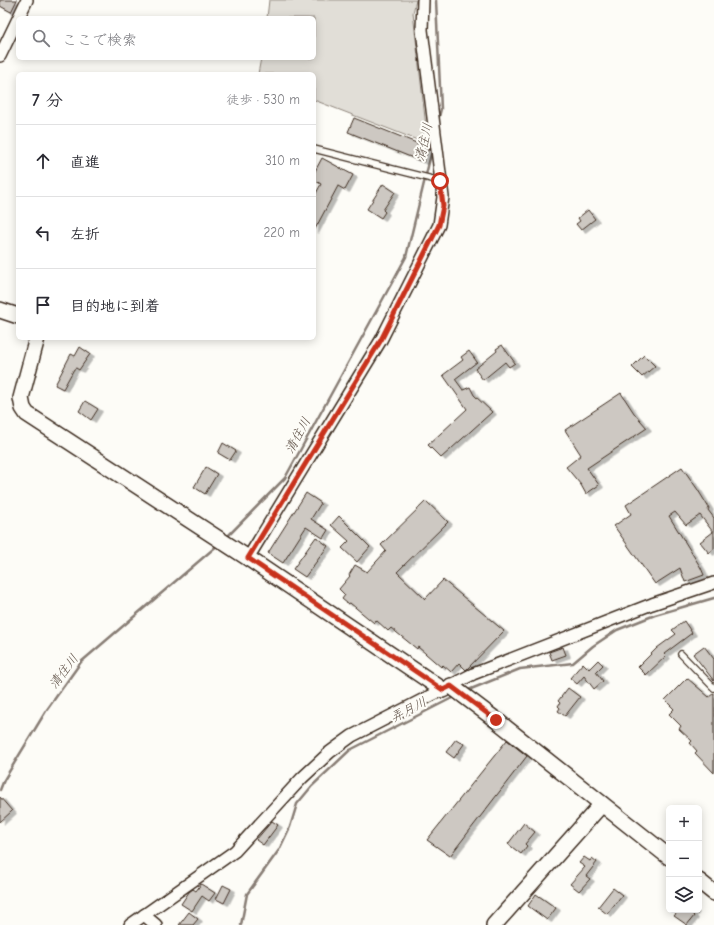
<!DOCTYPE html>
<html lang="ja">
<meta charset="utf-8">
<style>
:root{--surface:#fff;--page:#f7f7f7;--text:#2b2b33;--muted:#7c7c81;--line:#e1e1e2}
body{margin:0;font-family:"Comic Neue","Klee One",sans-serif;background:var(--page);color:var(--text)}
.controls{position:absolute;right:12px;bottom:12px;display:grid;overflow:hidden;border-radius:6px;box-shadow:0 2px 10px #0003}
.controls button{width:36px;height:36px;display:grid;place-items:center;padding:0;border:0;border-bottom:1px solid var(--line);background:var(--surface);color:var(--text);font:20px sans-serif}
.stop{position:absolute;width:12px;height:12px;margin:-9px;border:3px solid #c8321e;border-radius:50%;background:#fff}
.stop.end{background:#c8321e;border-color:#fff;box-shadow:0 1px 4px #0008}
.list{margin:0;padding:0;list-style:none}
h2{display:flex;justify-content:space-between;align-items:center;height:52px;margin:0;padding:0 16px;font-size:17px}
h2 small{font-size:13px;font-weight:400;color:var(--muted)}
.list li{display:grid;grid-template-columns:26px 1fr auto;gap:12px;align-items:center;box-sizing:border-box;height:72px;padding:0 16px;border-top:1px solid var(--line)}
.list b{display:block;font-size:15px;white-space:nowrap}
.list em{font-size:13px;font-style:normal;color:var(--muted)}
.icon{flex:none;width:22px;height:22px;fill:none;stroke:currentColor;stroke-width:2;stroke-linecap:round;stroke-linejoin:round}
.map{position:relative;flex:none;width:714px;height:925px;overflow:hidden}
.search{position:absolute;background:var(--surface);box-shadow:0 2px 10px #0003;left:16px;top:16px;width:300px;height:44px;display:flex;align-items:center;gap:10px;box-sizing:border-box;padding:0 14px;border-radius:6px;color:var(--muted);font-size:15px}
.panel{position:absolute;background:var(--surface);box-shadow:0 2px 10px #0003;left:16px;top:72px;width:300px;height:268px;border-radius:6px}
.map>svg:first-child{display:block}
.green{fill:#e1ded7;stroke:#8e847a}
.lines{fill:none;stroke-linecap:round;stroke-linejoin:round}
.stream{stroke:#887d74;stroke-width:2.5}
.building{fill:#cdc8c2;stroke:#3b2a1e;filter:url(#shadow)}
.lane-casing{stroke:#3b2a1e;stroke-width:8}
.street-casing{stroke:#3b2a1e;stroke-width:14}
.secondary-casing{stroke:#3b2a1e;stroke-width:18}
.lane{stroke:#fdfcf7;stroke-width:5.5}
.street{stroke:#fdfcf7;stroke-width:11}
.secondary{stroke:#fdfcf7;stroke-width:15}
.route{stroke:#c8321e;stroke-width:5}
.labels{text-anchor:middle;stroke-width:4;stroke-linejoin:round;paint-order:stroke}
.water-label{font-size:13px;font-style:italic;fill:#615349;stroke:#fdfcf7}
</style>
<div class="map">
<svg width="714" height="925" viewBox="0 0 714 925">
<defs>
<filter id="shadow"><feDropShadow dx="4.5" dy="2.5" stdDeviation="0" flood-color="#0004"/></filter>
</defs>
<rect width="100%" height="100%" fill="#fdfcf7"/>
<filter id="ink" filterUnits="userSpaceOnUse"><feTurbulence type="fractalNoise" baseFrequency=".025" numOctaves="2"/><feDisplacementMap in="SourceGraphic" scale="8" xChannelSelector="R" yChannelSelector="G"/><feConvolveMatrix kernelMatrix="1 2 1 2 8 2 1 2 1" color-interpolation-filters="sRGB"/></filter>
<g filter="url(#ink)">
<path class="green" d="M 269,0 L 416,0 L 413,13 L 426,127 L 420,141 L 314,100 L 314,74 L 258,74 L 261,58 L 314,58 L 314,18 L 267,18 Z"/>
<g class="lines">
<g class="stream">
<path d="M 436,0 L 441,109 L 438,121"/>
<path d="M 226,538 L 285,478 L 406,257 L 432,150"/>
<path d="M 466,691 L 520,669 L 573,663 L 593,646 L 617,630 L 655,615 L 714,598"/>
<path d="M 0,790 L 4,780 L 46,711 L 81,662 L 219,544"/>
<path d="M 241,925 L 247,894 L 279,850 L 290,827 L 297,804 L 312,786 L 350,750 L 456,696"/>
</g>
</g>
<g class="building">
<path d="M 0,0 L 17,0 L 11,12 L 0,6 Z"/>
<path d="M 354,118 L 429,148 L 423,162 L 348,132 Z"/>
<path d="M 322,158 L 353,175 L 345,190 L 338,186 L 314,231 L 314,197 L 321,184 L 314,180 L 314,173 Z"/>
<path d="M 383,184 L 395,192 L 383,210 L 385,212 L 381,218 L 367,209 Z"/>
<path d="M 588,210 L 595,219 L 581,230 L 576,224 L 580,221 L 578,218 Z"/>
<path d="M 502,345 L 515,363 L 509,367 L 505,362 L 483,380 L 475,369 L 497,351 L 496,349 Z"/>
<path d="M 80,347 L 90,354 L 79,370 L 76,368 L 74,369 L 63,389 L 55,385 L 71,354 L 75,356 Z"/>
<path d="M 469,351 L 477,362 L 455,379 L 463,390 L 470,387 L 474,395 L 492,412 L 441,458 L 428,445 L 467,409 L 443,375 L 463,360 L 461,357 Z"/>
<path d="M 644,355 L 655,366 L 642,377 L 632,367 Z"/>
<path d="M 621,393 L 634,413 L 647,428 L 587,468 L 599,485 L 586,494 L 581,485 L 566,467 L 581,455 L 565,430 Z"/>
<path d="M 85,401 L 98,409 L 91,420 L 79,411 Z"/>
<path d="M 223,443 L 236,451 L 230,460 L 218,453 Z"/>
<path d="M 206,467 L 217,474 L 205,494 L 194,487 Z"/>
<path d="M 682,467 L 698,490 L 709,508 L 708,510 L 714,518 L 714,549 L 709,553 L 700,542 L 713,532 L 700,515 L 686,525 L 675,512 L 669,516 L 701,568 L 704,575 L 685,582 L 680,568 L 655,584 L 614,526 L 631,514 L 626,505 Z"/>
<path d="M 306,493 L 321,503 L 311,519 L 328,530 L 323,538 L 306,527 L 283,563 L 268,553 Z"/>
<path d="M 426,501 L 448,522 L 397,572 L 425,599 L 443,580 L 504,631 L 466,670 L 459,663 L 451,672 L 443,665 L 441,667 L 418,647 L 417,649 L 391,628 L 388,631 L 376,620 L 374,623 L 350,603 L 348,604 L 342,599 L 345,595 L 339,589 L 350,576 L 349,575 L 355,565 L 367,572 L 386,551 L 381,545 Z"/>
<path d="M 339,516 L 370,547 L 357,562 L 342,548 L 349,541 L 331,525 Z"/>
<path d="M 316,537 L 328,546 L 305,577 L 293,569 Z"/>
<path d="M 684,621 L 692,633 L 664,654 L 666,656 L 646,675 L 638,667 L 657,648 L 676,634 L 672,630 Z"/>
<path d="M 704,646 L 714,659 L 714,681 L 693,654 Z"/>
<path d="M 563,647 L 566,655 L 552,660 L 549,652 Z"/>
<path d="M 598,660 L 603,665 L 596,672 L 603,681 L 594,689 L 584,676 L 577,684 L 570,678 L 583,663 L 589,669 Z"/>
<path d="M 687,678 L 709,697 L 714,693 L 714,773 L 695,753 L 697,751 L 690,743 L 692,741 L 679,729 L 681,726 L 669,714 L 674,709 L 665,700 Z"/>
<path d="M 568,688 L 580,697 L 565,716 L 558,711 L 560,708 L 558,706 L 560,703 L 558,701 Z"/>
<path d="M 456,739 L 464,744 L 454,758 L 446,752 Z"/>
<path d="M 507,740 L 527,756 L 450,856 L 427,840 Z"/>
<path d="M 0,797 L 12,811 L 0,822 Z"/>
<path d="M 272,821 L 278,825 L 263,845 L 256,840 Z"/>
<path d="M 524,823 L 535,832 L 525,844 L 527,846 L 521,854 L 508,844 Z"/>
<path d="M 584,857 L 590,861 L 592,858 L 597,862 L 586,876 L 590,879 L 579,891 L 570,884 L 585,867 L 579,863 Z"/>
<path d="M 201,884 L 215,893 L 209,901 L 202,896 L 192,911 L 181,904 L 189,892 L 193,889 L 196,891 Z"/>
<path d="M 223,885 L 231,889 L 224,903 L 216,899 Z"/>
<path d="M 613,888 L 622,895 L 607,914 L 598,907 Z"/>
<path d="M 536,894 L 556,908 L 547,920 L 528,906 Z"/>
<path d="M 679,910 L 695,910 L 692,914 L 694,916 L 687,925 L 674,916 Z"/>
<path d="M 189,912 L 198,919 L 193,925 L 179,925 Z"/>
</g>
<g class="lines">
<g class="lane-casing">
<g id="lane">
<path d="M 314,149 L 440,181"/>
<path d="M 681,654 L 714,688"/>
</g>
</g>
<g class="street-casing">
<g id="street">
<path d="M 0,56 L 27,0"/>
<path d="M 248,558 L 381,340 L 439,225 L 443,197 L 422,30 L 423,0"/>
<path d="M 144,915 L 156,925"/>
<path d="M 130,925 L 235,851 L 302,778 L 330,752 L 352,736 L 473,674 L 652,604 L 714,583"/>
</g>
</g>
<g class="secondary-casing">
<g id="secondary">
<path d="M 0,310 L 18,316"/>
<path d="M 37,338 L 21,398 L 23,408 L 27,414 L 248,558 L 443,690"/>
<path d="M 451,686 L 496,720 L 669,857"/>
<path d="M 699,881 L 714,893"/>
<path d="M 494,925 L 602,804"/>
</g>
</g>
<use href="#lane" class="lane"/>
<use href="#street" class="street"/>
<use href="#secondary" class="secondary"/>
</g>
</g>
<g class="lines" filter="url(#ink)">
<path class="route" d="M 440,181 L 443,206 L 439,225 L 381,340 L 248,558 L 443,690 L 451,686 L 496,720"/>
</g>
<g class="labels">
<g class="water-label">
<text transform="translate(423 142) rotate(-77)" y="5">清住川</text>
<text transform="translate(297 435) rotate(-61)" y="5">清住川</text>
<text transform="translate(63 671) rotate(-53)" y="5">清住川</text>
<text transform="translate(408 709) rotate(-27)" y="5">弄月川</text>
</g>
</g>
</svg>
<div class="controls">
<button>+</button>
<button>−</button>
<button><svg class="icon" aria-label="layers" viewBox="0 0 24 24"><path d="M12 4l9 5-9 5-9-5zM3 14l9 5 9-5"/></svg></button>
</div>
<div class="stop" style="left:440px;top:181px"></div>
<div class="stop end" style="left:496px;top:720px"></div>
<div class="search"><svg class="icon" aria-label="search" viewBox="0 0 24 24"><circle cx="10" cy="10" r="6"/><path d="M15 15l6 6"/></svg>ここで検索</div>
<section class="panel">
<h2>7 分<small>徒歩 · 530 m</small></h2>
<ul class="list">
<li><svg class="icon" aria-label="ahead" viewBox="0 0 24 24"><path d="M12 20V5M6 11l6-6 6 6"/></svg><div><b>直進</b></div><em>310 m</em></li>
<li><svg class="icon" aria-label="left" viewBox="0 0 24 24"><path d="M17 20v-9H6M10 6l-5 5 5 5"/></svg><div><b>左折</b></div><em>220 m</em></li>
<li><svg class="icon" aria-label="arrive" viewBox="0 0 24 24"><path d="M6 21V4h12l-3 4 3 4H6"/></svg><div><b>目的地に到着</b></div></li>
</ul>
</section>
</div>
